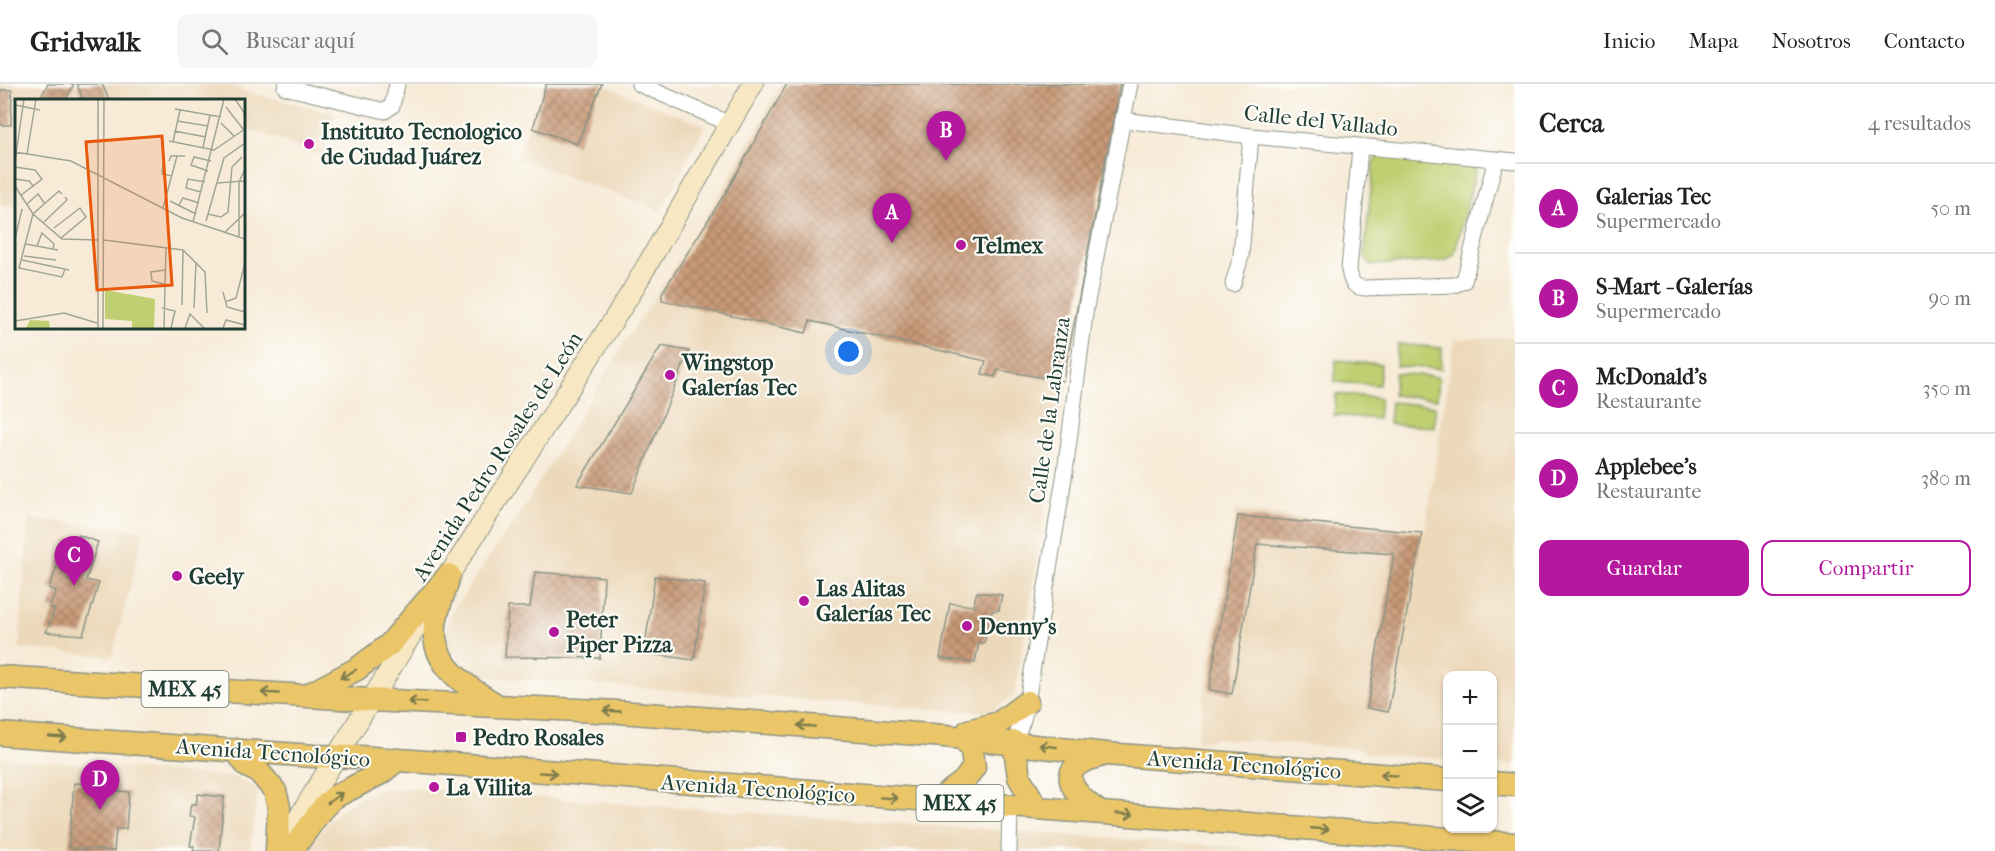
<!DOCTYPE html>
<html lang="es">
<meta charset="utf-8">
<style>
:root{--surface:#fff;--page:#f6f6f6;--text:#222;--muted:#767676;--line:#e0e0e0;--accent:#b5179e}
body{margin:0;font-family:"IM FELL French Canon",serif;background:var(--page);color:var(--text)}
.controls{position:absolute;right:18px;bottom:18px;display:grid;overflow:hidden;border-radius:12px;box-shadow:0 2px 4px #0004}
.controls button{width:54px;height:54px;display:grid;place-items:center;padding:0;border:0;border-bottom:2px solid var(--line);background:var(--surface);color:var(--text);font:30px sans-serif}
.you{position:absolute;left:849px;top:268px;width:21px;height:21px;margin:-15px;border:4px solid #fff;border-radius:50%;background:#1a73e8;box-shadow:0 0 0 9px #1a73e833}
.badge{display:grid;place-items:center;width:39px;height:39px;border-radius:50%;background:var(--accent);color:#fff;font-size:20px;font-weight:700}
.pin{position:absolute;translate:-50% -50px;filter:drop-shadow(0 2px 3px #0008)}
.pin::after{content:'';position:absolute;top:32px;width:21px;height:18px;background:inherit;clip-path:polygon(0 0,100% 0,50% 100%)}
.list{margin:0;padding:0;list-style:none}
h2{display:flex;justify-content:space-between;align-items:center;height:78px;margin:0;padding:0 24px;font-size:26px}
h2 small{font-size:20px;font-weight:400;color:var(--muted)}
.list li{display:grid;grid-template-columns:39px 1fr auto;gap:18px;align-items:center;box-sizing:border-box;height:90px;padding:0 24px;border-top:2px solid var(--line)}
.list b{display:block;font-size:22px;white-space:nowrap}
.list p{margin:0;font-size:20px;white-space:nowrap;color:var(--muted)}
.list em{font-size:20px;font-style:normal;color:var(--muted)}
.actions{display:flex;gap:12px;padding:18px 24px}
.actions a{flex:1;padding:14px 0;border:2px solid var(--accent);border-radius:12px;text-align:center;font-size:21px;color:var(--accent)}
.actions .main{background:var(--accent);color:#fff}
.icon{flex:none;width:33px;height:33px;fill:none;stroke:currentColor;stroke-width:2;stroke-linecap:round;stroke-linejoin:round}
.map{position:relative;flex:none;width:1515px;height:767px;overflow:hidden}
header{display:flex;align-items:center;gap:36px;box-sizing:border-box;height:84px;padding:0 30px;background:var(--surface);border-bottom:2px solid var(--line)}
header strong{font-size:28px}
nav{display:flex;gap:33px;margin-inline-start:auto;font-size:21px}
.search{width:420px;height:54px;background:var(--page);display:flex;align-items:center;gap:15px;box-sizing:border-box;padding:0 21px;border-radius:12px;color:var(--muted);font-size:22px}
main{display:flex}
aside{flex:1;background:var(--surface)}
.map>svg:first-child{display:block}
.built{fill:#ecd8ba}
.park{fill:#c0cf71;stroke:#708652;stroke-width:1.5}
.building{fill:url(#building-cross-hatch)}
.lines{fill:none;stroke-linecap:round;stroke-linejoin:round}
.minor-casing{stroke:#8b9486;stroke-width:17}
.secondary-casing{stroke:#8b9486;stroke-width:22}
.primary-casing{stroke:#8b9486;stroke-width:25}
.minor{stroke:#fff;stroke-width:15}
.secondary{stroke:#f7e8c3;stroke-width:20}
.primary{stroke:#ebc669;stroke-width:22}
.oneway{stroke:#7b7b4c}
.poi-dot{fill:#b5179e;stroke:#fdfcf7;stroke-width:2}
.labels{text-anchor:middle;stroke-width:4.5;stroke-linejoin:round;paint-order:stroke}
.shield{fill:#fdfcf7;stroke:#62766e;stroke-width:1.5}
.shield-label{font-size:21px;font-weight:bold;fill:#1f3d34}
.street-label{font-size:22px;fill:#1f3d34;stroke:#fdfcf7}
.poi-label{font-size:22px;font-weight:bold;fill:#1f3d34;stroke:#fdfcf7;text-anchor:start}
.inset-road{fill:none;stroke:#a1a596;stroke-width:1.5}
.view{fill:#e8590c;fill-opacity:0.15;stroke:#e8590c;stroke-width:3}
.inset-edge{fill:none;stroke:#1f3d34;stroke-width:3}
</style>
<header>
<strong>Gridwalk</strong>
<div class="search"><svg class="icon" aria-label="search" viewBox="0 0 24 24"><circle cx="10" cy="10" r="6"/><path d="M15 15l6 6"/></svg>Buscar aquí</div>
<nav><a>Inicio</a><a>Mapa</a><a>Nosotros</a><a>Contacto</a></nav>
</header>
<main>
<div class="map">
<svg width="1515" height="767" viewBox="0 0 1515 767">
<defs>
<pattern id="building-cross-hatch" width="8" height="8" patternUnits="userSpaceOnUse" patternTransform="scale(1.5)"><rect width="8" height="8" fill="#c99a78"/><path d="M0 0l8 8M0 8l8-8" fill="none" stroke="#a37f63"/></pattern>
</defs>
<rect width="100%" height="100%" fill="#fdfcf7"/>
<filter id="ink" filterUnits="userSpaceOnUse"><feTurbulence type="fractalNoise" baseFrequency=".0167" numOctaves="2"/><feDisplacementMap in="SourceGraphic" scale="12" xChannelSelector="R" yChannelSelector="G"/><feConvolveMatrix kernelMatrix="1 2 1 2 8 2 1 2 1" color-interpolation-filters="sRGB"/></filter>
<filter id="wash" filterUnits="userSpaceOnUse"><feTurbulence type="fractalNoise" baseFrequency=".008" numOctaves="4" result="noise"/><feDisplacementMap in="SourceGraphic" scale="24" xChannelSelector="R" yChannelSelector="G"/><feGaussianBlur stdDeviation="1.35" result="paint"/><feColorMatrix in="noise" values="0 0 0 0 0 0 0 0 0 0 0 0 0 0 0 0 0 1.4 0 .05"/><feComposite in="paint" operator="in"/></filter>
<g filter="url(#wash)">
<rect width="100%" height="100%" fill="#f7ebd8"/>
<g class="built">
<path d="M 0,0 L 228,0 L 246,8 L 335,29 L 324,72 L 250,45 L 243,48 L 243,16 L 16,16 L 16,121 L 0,120 Z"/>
<path d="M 545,0 L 600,0 L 705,42 L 661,127 L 517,74 Z"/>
<path d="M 781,0 L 1124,0 L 1075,239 L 1015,611 L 989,629 L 490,593 L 465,583 L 454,572 L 447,560 L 446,546 L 454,524 L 518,432 L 636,241 L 655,214 L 724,104 Z"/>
<path d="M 1515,253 L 1515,681 L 1493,680 L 1492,592 L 1448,592 L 1447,675 L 1367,670 L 1359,665 L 1216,654 L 1196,658 L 1236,426 L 1425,447 L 1454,256 Z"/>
<path d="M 28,435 L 144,446 L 112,573 L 19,564 Z"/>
<path d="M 0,673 L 238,694 L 258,706 L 250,767 L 0,767 Z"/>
<path d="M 409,704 L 1288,767 L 307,767 L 318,749 L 339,727 L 361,712 L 381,705 Z"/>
</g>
<g class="park">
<path d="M 1381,71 L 1470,78 L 1476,86 L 1454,171 L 1444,177 L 1371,181 L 1364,172 L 1374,77 Z"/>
<path d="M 1398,260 L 1442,264 L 1441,285 L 1396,282 Z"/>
<path d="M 1336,276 L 1381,280 L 1379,301 L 1335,298 Z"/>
<path d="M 1395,289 L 1439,293 L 1437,315 L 1393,311 Z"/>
<path d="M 1336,310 L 1380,314 L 1378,335 L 1334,331 Z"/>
<path d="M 1391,318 L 1435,322 L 1434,343 L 1389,340 Z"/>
</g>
<g id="blocks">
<g class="building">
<path d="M 48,0 L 74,0 L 66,16 L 39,16 Z"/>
<path d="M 77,0 L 102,0 L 109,16 L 83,16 Z"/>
<path d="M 546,0 L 602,0 L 577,60 L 533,44 Z"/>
<path d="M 787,0 L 1120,0 L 1063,297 L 998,286 L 995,293 L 982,290 L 986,277 L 810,237 L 806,249 L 662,216 L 662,209 L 726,108 Z"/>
<path d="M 0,6 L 12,6 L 11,41 L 0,41 Z"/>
<path d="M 661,262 L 689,267 L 632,409 L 577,401 Z"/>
<path d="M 1238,432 L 1422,449 L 1388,628 L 1367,624 L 1394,470 L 1257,460 L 1232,610 L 1209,606 Z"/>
<path d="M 78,451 L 98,458 L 86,496 L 99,499 L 83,551 L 46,548 L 55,525 L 49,524 L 56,507 L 49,504 L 67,455 L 76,457 Z"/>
<path d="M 535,488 L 604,493 L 600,574 L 505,573 L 508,523 L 530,523 Z"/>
<path d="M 655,492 L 705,499 L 694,576 L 644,569 Z"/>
<path d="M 977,508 L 1002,511 L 999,526 L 992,527 L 984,559 L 979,558 L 975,579 L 940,574 L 950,519 L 973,522 Z"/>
<path d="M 74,699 L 119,702 L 118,707 L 129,708 L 126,745 L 116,745 L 114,767 L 69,764 Z"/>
<path d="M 198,710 L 224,713 L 219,767 L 193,767 L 194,762 L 190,762 L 195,733 L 189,732 L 191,720 L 196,720 Z"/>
</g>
</g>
</g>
<g filter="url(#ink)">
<use href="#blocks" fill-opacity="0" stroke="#8b9486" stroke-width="1.5"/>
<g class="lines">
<g class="minor-casing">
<g id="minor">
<path d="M 639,0 L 730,40"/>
<path d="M 285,3 L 385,27 L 392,22 L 397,0"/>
<path d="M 1123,36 L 1251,52 L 1515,77"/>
<path d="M 1360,64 L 1349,186 C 1351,198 1353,203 1365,204 L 1454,201 L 1464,197 L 1496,75"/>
<path d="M 1233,200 L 1241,172 L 1251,52"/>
<path d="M 1014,658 L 1023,636 L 1027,618 L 1065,388 L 1086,223 L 1130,0"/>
<path d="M 1009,767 L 1010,723"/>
</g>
</g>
<g class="secondary-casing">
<g id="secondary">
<path d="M 440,505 L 629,212 L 753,0"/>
<path d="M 278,767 L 423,532"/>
</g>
</g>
<g class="primary-casing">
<g id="primary">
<path d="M 447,499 C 443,511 438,523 436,535 C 427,578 463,600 495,620"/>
<path d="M 0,593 L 371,616 L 619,628 L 945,652 L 1106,670 L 1448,696"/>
<path d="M 308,611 L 357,585 L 389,561 L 449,491"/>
<path d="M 968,647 L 999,639 L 1027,618"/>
<path d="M 0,650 L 314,672 L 359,673 L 1515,760"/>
<path d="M 1014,658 L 1019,693 L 1037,724"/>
<path d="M 236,666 L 247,682 L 259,688 L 275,707 L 279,723 L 277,767"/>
<path d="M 1492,699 L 1515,701"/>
<path d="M 937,717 L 964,697 L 974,683 L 972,666 L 962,653"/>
<path d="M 1099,728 C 1085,718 1054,694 1082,678 C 1089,674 1098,673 1105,670"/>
<path d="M 279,767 L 296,761 L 321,726 L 334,713 L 381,689 L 396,677"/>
</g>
</g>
<use href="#minor" class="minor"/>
<use href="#secondary" class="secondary"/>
<use href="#primary" class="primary"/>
</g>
<defs><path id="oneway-shaft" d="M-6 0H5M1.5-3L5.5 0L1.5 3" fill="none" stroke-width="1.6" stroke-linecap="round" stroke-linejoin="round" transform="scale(1.5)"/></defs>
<g class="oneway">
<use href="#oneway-shaft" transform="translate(348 590) rotate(152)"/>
<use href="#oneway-shaft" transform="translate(270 609) rotate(-177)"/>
<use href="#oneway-shaft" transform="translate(417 618) rotate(-178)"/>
<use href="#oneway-shaft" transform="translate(612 627) rotate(-177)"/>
<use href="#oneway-shaft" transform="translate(806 642) rotate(-176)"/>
<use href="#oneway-shaft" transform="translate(58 653) rotate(4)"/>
<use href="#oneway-shaft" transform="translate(1048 662) rotate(-173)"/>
<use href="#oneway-shaft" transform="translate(548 689) rotate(4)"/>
<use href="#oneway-shaft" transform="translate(1389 691) rotate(-176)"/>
<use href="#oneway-shaft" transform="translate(335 714) rotate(-36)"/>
<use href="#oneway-shaft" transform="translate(889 714) rotate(4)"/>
<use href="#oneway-shaft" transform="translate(1125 730) rotate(4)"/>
<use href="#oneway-shaft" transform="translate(1320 745) rotate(5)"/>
</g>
</g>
<g class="poi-dot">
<circle cx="309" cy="60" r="6"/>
<circle cx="961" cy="161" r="6"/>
<circle cx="670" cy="291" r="6"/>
<circle cx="177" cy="492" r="6"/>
<circle cx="804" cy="517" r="6"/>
<circle cx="967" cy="542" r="6"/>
<circle cx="554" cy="548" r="6"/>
<rect x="455" y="647" width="12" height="12" rx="3"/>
<circle cx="434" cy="703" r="6"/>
</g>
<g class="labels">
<g class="shield">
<rect x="141.5" y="587" width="87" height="36" rx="4.5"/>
<rect x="916.5" y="701" width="87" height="36" rx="4.5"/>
</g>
<g class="shield-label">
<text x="185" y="612">MEX 45</text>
<text x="960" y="726">MEX 45</text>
</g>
<g class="street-label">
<text transform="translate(1321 36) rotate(6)" y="8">Calle del Vallado</text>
<text transform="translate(1049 326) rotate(-82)" y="8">Calle de la Labranza</text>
<text transform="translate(497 372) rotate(-57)" y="8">Avenida Pedro Rosales de León</text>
<text transform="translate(273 668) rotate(4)" y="8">Avenida Tecnológico</text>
<text transform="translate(1244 680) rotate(4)" y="8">Avenida Tecnológico</text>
<text transform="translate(758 704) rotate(4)" y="8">Avenida Tecnológico</text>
</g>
<g class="poi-label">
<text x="321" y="55">Instituto Tecnologico<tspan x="321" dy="25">de Ciudad Juárez</tspan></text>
<text x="973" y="169">Telmex</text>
<text x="682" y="286">Wingstop<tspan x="682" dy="25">Galerías Tec</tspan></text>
<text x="189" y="500">Geely</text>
<text x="816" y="512">Las Alitas<tspan x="816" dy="25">Galerías Tec</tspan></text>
<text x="566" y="543">Peter<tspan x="566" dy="25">Piper Pizza</tspan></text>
<text x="979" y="550">Denny's</text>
<text x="473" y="661">Pedro Rosales</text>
<text x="446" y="711">La Villita</text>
</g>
</g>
<g transform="translate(15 15)">
<rect width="230" height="230" fill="#f7ebd8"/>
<path d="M 90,191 L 140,200 L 139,229 L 117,229 L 117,222 L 90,220 ZM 15,221 L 34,222 L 35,229 L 11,229 Z" fill="#c0cf71"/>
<path class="inset-road" d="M 220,0 L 230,15M 0,6 L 25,11M 211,8 L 228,30M 160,10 L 206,18M 162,22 L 193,27M 206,24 L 219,37M 159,32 L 191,38M 154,42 L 199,51 L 230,30M 158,43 L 165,11M 188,48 L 195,16M 0,53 L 56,62 L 167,119 L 230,140M 12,55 L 21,0M 0,62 L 9,0M 154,62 L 156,57 L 170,57M 148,65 L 147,75 L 157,77M 0,68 L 20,71 L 27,80 L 5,97M 193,72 L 176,66 L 179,58 L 196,62M 0,80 L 14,82 L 19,88M 202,84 L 230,82M 0,87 L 18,115 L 47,140 L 83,141M 186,93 L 171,89 L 173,80 L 190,83M 47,95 L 44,92 L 18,115 L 4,169 L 47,178 L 50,170M 155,102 L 181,115M 11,106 L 23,95 L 30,105M 164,106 L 168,99 L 184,104M 148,109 L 162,57M 193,115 L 206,118 L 213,113 L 217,68 L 227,58M 191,122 L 209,59 L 230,44M 29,123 L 52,101 L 50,98M 178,123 L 209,0M 39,129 L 65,109 L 71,118 L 46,139M 210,133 L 230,114M 224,138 L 224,83 L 230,70M 0,140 L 7,110M 89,141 L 168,151 L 190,173 L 192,214M 11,145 L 43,151M 22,147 L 27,134 L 39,145 L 38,150M 9,157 L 41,161M 7,161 L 54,171M 149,185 L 137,182 L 136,173 L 150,171M 208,193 L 212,208 L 230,213M 210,203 L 221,199 L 230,164M 167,206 L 168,151M 147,209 L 160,212 L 156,229M 179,209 L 181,163M 0,222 L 49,214 L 82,224M 83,229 L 83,0M 88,229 L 89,0M 149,229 L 151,148M 170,229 L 175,215 L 189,229M 208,229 L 211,221 L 230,226"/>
<path class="view" d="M 147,37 L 157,186 L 82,191 L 71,43 Z"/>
<rect width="230" height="230" class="inset-edge"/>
</g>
</svg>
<div class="controls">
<button>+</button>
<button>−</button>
<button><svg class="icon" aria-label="layers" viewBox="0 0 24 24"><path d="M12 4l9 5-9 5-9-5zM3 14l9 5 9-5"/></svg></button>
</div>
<div class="you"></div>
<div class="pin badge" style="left:892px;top:159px">A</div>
<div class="pin badge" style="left:946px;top:77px">B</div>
<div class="pin badge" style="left:74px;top:502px">C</div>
<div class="pin badge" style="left:100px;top:726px">D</div>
</div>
<aside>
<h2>Cerca<small>4 resultados</small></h2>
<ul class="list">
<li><span class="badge">A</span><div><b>Galerias Tec</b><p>Supermercado</p></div><em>50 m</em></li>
<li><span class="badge">B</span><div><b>S-Mart - Galerías</b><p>Supermercado</p></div><em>90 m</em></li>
<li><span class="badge">C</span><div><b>McDonald's</b><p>Restaurante</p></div><em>350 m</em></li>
<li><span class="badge">D</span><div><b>Applebee's</b><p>Restaurante</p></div><em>380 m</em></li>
</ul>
<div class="actions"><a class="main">Guardar</a><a>Compartir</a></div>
</aside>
</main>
